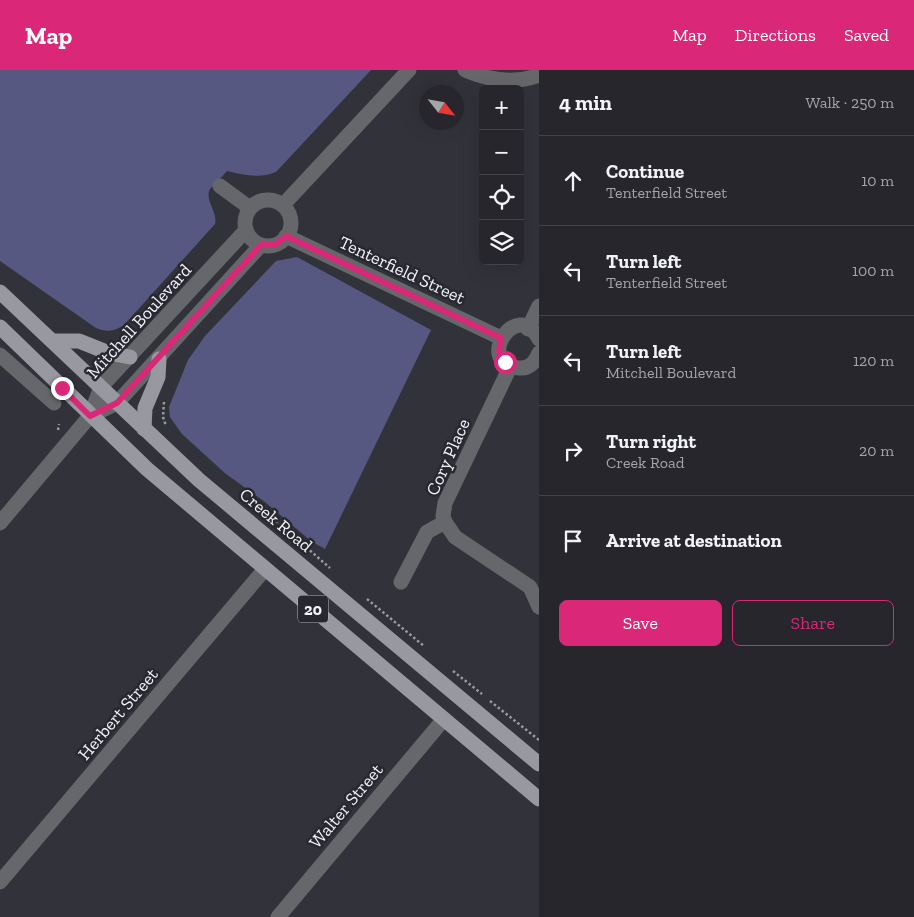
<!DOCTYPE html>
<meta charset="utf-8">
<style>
:root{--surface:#26262c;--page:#2e2e34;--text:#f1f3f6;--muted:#a4a5a9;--line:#424348;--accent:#db2777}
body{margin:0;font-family:"Zilla Slab",serif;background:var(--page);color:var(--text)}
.controls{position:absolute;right:15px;top:15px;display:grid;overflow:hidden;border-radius:8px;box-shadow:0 5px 20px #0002}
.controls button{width:45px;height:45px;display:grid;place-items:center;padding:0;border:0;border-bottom:1px solid var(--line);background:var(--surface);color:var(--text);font:25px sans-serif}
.compass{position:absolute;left:419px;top:15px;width:45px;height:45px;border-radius:50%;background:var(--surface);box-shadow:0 5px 20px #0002;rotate:121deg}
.stop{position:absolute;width:15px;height:15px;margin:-11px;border:4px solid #db2777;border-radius:50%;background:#fff}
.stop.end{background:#db2777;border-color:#fff;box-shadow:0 1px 5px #0008}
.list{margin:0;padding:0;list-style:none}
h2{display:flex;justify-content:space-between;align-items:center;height:65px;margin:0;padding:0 20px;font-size:21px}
h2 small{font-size:16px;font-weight:400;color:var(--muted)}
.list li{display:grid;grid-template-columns:32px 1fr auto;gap:15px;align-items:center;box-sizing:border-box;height:90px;padding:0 20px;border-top:1px solid var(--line)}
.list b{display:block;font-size:19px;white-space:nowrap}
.list p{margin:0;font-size:16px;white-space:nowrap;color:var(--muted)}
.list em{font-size:16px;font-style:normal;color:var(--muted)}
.actions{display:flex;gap:10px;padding:15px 20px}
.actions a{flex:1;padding:11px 0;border:1px solid var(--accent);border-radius:8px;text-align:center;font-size:18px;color:var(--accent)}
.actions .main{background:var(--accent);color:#fff}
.icon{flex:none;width:28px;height:28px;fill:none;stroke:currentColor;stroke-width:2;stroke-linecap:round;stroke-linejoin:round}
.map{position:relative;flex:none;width:539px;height:847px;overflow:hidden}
header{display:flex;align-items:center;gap:30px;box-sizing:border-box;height:70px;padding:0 25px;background:var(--accent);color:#fff}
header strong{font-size:24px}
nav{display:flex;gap:28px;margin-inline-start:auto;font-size:18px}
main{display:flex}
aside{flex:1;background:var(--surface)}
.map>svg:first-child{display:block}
.green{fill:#575882}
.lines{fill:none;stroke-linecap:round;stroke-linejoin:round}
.path{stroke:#9a9aa0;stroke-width:2.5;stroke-dasharray:2.5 2.5;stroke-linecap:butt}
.minor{stroke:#66676a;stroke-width:15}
.major{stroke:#9899a0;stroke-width:15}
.route{stroke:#db2777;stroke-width:6}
.labels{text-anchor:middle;stroke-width:5;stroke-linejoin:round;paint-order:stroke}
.shield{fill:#282930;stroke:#b6b6bc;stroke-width:1}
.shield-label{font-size:16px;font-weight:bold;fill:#f3f3f8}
.street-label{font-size:18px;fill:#f3f3f8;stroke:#282930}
</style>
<header>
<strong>Map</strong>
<nav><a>Map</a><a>Directions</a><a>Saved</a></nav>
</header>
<main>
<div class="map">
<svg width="539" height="847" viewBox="0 0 539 847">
<rect width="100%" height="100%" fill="#32333a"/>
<g class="green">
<path d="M 0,0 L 371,0 L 276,102 C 259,109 244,105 227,101 C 222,107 215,113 210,119 C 204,130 218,142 215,154 L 124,255 C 113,262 107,262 96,258 L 0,191 Z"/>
<path d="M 297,187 L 431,260 L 325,479 L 311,471 L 265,432 L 226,404 L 182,364 L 170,347 L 169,337 L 188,290 L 205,266 L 276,191 Z"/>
</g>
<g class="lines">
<g class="path">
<path d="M 164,332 L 163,347 L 166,356"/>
<path d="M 58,360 L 59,354"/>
<path d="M 248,430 L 267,443 L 330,498"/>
<path d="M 367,529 L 424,576"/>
<path d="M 453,601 L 482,624"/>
<path d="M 490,631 L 539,670"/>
</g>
<g class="minor">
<path d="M 465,0 C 489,10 514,15 539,5"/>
<path d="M 220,116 L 250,138"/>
<circle cx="268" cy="153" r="23"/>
<path d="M 283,135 L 409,0"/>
<path d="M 286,166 L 501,268"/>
<path d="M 528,259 L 539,236"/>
<path d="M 539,269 C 517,226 473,295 519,298 C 530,299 535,292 539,283"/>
<path d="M 0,285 L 54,333"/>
<path d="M 90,346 L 117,333 L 261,175"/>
<path d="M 445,452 L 455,467 L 530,517 L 539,537"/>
<path d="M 0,453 L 90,346 L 101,317 L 246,160"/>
<path d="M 401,512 L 427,462 L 445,452 L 443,446 L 445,433 L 511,295"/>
<path d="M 0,812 L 265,499"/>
<path d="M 278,847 L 444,649"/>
</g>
<g class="major">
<path d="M 0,222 L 199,410 L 539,694"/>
<path d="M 0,257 L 147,399 L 539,729"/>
<path d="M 53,271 L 79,271 L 109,283 L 130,287"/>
<path d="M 144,359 L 145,338 L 158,307 L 159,289"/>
</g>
</g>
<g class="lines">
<path class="route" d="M 62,318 L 90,346 L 117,333 L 261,175 L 275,175 L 286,166 L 501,268 L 499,281 L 505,292"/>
</g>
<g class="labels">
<rect class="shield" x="298" y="525.5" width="30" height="27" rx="4"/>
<g class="shield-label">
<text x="313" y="545">20</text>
</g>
<g class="street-label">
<text transform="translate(402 200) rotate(25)" y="6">Tenterfield Street</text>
<text transform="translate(139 251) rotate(-48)" y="6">Mitchell Boulevard</text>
<text transform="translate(448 387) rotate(-66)" y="6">Cory Place</text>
<text transform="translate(276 450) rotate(40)" y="6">Creek Road</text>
<text transform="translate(118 644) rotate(-50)" y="6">Herbert Street</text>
<text transform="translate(346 736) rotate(-50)" y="6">Walter Street</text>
</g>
</g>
</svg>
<div class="controls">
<button>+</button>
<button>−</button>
<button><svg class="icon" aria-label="locate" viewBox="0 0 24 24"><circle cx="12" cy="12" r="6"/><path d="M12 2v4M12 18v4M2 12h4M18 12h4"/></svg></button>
<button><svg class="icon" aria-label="layers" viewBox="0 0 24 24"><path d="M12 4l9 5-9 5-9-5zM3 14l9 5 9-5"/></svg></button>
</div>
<svg class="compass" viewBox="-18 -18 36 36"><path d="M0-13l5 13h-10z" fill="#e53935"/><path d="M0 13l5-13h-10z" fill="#a4a5a9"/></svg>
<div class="stop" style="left:505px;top:292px"></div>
<div class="stop end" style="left:62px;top:318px"></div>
</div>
<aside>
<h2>4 min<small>Walk · 250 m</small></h2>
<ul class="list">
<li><svg class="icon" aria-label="ahead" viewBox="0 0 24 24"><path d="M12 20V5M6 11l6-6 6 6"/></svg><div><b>Continue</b><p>Tenterfield Street</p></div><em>10 m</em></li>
<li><svg class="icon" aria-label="left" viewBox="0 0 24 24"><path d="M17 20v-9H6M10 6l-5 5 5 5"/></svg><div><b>Turn left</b><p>Tenterfield Street</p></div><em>100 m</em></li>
<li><svg class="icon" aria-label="left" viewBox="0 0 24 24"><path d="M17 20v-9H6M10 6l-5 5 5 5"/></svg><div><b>Turn left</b><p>Mitchell Boulevard</p></div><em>120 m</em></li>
<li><svg class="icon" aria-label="right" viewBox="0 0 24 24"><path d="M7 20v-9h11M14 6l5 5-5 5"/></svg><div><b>Turn right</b><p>Creek Road</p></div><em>20 m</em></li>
<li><svg class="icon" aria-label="arrive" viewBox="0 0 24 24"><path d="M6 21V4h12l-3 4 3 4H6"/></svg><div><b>Arrive at destination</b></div></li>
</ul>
<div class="actions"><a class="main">Save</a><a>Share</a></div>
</aside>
</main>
